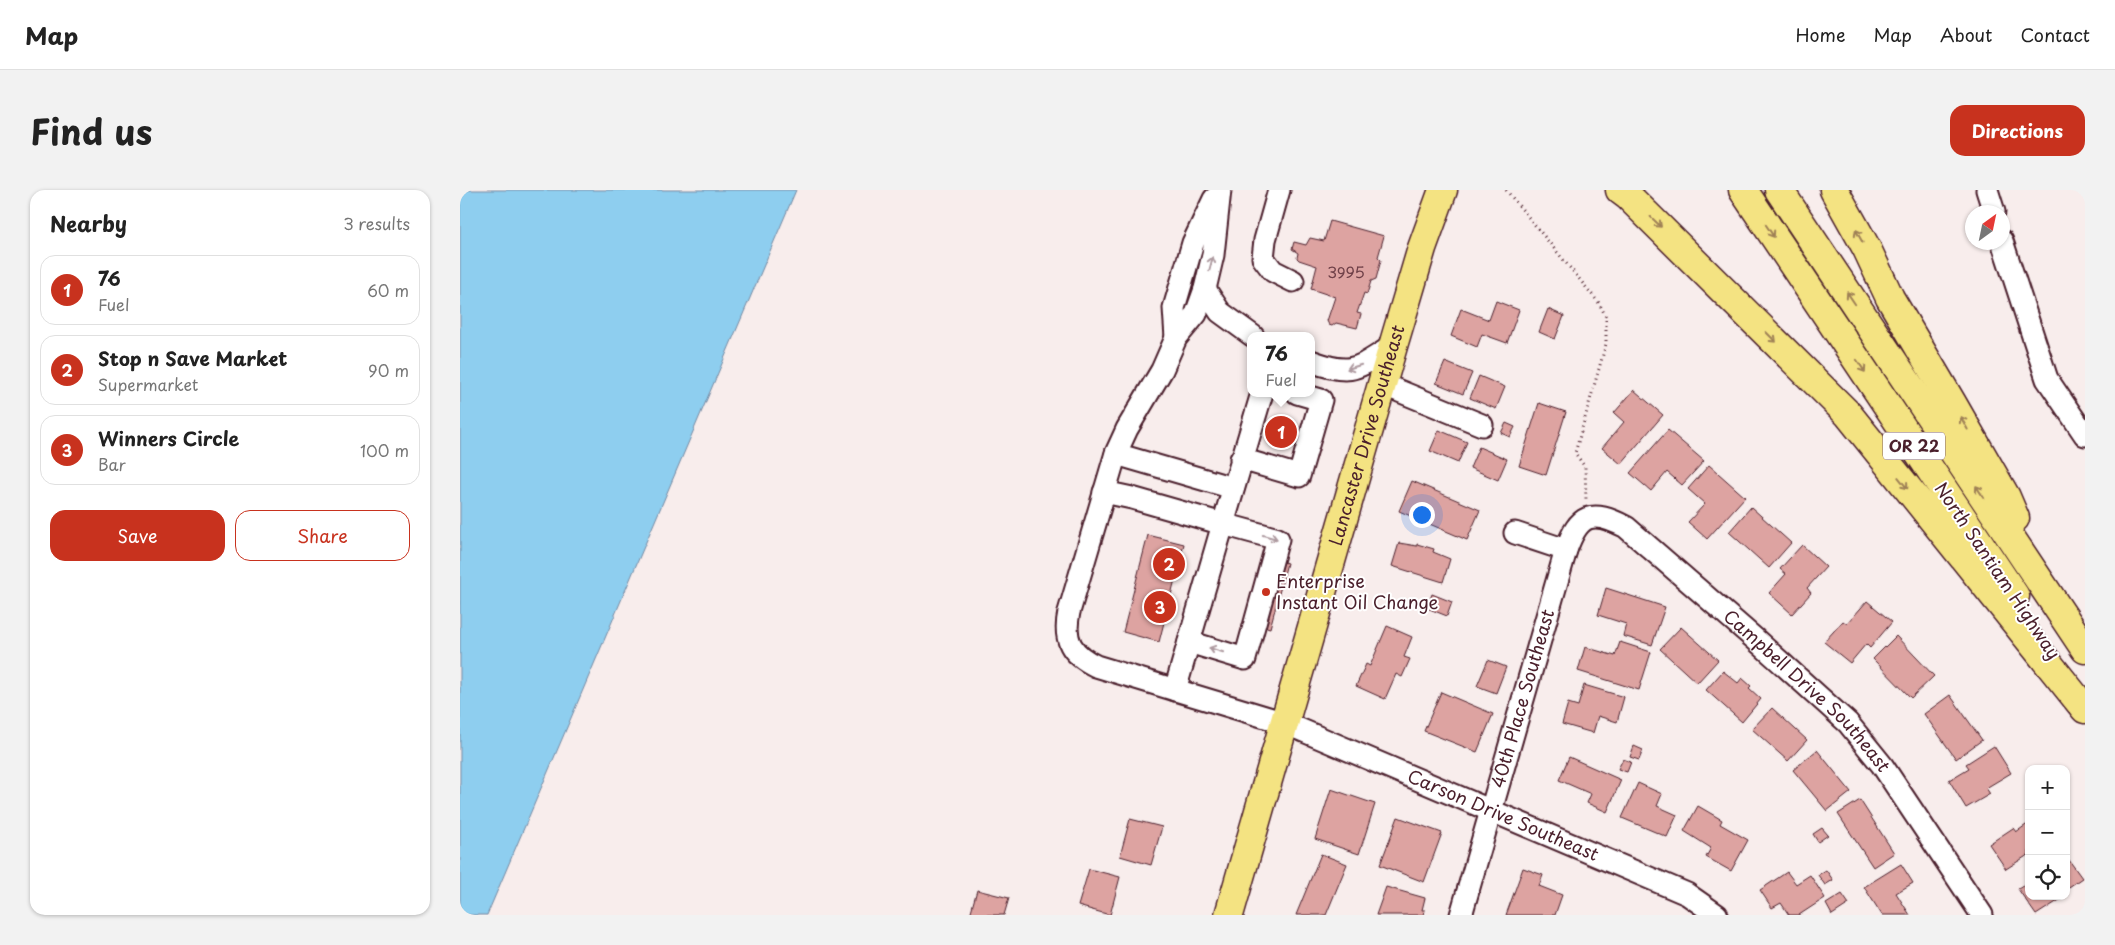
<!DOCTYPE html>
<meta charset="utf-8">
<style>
:root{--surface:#fff;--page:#f2f2f2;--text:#222;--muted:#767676;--line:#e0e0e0;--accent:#c8321e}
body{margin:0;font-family:"Playpen Sans",sans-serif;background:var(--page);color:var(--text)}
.controls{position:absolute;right:15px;bottom:15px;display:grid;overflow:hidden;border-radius:10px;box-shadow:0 1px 4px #0004}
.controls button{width:45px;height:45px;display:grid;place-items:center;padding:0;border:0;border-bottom:1px solid var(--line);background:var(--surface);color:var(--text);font:25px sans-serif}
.compass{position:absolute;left:1505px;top:15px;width:45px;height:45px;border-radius:50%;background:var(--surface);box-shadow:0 1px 4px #0004;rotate:33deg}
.you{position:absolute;left:961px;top:324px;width:18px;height:18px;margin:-12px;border:4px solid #fff;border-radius:50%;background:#1a73e8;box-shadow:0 0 0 8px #1a73e833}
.badge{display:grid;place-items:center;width:32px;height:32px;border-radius:50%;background:var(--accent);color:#fff;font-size:16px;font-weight:700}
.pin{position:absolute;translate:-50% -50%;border:2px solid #fff;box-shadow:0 1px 5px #0006}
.popup{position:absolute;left:787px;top:142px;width:68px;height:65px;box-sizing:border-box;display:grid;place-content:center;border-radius:10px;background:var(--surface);filter:drop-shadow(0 1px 4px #0005);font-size:16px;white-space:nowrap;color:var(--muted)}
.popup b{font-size:19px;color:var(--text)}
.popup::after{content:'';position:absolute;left:50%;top:100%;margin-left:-10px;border:10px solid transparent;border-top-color:var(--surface)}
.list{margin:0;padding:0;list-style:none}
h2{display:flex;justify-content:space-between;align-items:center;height:65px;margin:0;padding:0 20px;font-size:21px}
h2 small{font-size:16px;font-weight:400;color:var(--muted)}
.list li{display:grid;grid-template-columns:32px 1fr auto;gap:15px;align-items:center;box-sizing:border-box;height:70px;margin:0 10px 10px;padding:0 10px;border:1px solid var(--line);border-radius:15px}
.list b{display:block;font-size:19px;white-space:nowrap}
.list p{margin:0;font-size:16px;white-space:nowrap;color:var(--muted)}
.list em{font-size:16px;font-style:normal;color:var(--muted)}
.actions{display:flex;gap:10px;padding:15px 20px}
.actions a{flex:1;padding:11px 0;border:1px solid var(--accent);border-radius:15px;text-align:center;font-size:18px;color:var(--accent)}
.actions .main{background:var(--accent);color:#fff}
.icon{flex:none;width:28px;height:28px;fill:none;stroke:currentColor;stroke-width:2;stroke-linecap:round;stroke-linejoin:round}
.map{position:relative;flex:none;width:1625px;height:725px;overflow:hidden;border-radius:15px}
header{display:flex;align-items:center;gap:30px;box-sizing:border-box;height:70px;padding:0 25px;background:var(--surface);border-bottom:1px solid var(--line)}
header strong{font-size:24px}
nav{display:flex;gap:28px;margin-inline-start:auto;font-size:18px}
.intro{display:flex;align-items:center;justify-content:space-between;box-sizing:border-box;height:120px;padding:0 30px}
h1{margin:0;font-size:35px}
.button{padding:12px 22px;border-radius:15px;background:var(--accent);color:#fff;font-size:18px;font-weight:700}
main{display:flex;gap:30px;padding:0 30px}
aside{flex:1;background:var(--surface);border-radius:15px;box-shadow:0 1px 4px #0004}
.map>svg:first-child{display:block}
.water{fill:#8eceef;stroke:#7388a1}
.building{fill:#dda3a1;stroke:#4a1f2b}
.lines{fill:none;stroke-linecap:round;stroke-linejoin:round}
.minor-casing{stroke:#4a1f2b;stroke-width:25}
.major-casing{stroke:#4a1f2b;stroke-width:31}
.highway-casing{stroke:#4a1f2b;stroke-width:31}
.path{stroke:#4a1f2b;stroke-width:3;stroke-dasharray:1 4;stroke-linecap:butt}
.minor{stroke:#fff;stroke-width:21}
.major{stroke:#f4e382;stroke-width:28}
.highway{stroke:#f4e382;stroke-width:28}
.oneway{stroke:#9f8156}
.oneway2{stroke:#ae9aa0}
.poi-dot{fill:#c8321e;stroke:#fff;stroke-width:2}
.labels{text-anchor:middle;stroke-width:4;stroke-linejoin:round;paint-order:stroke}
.number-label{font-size:15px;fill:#6f4048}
.shield{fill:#fff;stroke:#80626b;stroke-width:1}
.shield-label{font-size:16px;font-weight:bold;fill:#4a1f2b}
.street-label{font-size:18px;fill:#4a1f2b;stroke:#fff}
.poi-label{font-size:18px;fill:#4a1f2b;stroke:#fff;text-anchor:start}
</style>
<header>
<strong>Map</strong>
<nav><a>Home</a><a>Map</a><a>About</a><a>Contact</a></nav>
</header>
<div class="intro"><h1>Find us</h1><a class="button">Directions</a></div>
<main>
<aside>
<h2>Nearby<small>3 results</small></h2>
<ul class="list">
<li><span class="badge">1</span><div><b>76</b><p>Fuel</p></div><em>60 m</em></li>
<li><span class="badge">2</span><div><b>Stop n Save Market</b><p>Supermarket</p></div><em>90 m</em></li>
<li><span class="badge">3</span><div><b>Winners Circle</b><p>Bar</p></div><em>100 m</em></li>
</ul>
<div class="actions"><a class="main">Save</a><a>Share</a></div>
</aside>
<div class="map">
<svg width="1625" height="725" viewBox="0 0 1625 725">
<rect width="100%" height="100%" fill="#f8edec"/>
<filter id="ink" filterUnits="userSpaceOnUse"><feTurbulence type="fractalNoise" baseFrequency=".02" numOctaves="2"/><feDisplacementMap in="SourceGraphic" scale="10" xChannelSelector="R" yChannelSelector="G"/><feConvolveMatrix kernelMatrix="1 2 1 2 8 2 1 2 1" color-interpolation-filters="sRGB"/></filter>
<g filter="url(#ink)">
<path class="water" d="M 0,0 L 336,0 L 27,725 L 0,725 Z"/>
<g class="building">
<path d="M 870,31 L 924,46 L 918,67 L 921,70 L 916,89 L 911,91 L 907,104 L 904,103 L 897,123 L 901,124 L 897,138 L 876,133 L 872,136 L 869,135 L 867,131 L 875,107 L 851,99 L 857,76 L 839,70 L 837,68 L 838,63 L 832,59 L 834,52 L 846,55 L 850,48 L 864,51 Z"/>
<path d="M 1036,111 L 1059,120 L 1047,153 L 1022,144 L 1017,157 L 991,146 L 1001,119 L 1029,130 Z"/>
<path d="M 1088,119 L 1104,126 L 1095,149 L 1079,142 Z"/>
<path d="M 985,172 L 1012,183 L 1003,204 L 976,193 Z"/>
<path d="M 1019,186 L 1045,197 L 1036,219 L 1010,208 Z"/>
<path d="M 1174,200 L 1203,225 L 1161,274 L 1142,258 L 1164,232 L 1154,223 Z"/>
<path d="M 1079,213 L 1106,222 L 1086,285 L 1059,276 Z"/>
<path d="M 1046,233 L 1055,237 L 1050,247 L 1041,243 Z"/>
<path d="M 979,240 L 1007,252 L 998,273 L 970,261 Z"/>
<path d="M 1208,240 L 1244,271 L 1222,295 L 1207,282 L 1191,301 L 1170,283 Z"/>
<path d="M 1019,257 L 1047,269 L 1038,290 L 1010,278 Z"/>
<path d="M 1249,275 L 1285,307 L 1247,349 L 1228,332 L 1245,314 L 1228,299 Z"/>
<path d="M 952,291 L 1020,320 L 1007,350 L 939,321 Z"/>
<path d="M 1291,317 L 1331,353 L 1309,378 L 1269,342 Z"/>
<path d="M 688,345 L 724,354 L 699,452 L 663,442 Z"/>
<path d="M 939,353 L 957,356 L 957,354 L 974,359 L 973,362 L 990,369 L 983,392 L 932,376 Z"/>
<path d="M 1342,355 L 1366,377 L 1347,398 L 1351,403 L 1332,424 L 1309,403 L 1326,384 L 1320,379 Z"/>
<path d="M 802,366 L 827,373 L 810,438 L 785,431 Z"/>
<path d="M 1146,398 L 1205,417 L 1192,455 L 1163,446 L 1166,434 L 1138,425 Z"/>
<path d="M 972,404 L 992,412 L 987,426 L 967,418 Z"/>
<path d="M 1407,411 L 1432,432 L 1410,458 L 1406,454 L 1390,473 L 1364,452 L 1383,431 L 1387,434 Z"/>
<path d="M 927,436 L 952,447 L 944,467 L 950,469 L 942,487 L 936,484 L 925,509 L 896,496 L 906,474 L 910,476 Z"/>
<path d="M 1221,437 L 1258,470 L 1237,493 L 1200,459 Z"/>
<path d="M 1436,446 L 1474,486 L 1451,508 L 1413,469 Z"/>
<path d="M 1160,452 L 1191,462 L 1179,500 L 1118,481 L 1125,457 L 1155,466 Z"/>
<path d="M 1028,470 L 1046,477 L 1036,503 L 1017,496 Z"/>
<path d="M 1263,481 L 1278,493 L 1282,488 L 1291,496 L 1289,498 L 1301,509 L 1282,532 L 1246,500 Z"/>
<path d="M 1124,495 L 1164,507 L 1157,532 L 1138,526 L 1133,543 L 1102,534 L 1108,513 L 1118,516 Z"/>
<path d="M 981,502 L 1033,524 L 1017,562 L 964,541 Z"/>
<path d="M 1490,505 L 1522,550 L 1496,569 L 1464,524 Z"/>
<path d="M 1312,518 L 1347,550 L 1328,571 L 1292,539 Z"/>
<path d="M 1174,556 L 1183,560 L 1179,570 L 1170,567 Z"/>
<path d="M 1534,556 L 1551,583 L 1526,598 L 1530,604 L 1506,618 L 1489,590 L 1509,578 L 1506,574 Z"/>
<path d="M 1357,560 L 1391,602 L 1367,621 L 1333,580 Z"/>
<path d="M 1109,567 L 1161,590 L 1147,622 L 1127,613 L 1131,604 L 1099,590 Z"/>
<path d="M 1163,569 L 1171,572 L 1167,582 L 1158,579 Z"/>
<path d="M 1178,593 L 1202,604 L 1197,616 L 1217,625 L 1207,647 L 1162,628 Z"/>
<path d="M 871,599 L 915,614 L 899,664 L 855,649 Z"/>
<path d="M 1400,610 L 1434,663 L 1413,677 L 1378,624 Z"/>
<path d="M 1238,616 L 1262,630 L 1260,634 L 1288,650 L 1271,681 L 1246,667 L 1251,658 L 1224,641 Z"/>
<path d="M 938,627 L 982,643 L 964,692 L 920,675 Z"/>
<path d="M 670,629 L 702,637 L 691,675 L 660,666 Z"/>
<path d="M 1569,633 L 1569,667 L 1568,665 L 1546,679 L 1529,654 L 1553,638 L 1556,642 Z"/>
<path d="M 1362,638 L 1368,645 L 1358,652 L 1353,644 Z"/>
<path d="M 861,664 L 887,674 L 866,725 L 836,725 Z"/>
<path d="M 1606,666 L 1622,688 L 1606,699 Z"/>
<path d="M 1441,674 L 1453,693 L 1436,703 L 1450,725 L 1422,725 L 1404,697 Z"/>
<path d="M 1063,678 L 1083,685 L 1079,696 L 1102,705 L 1095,725 L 1046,725 Z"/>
<path d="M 629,679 L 660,687 L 650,725 L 618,716 Z"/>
<path d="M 1366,680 L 1373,690 L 1365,695 L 1358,685 Z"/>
<path d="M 1327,682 L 1336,694 L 1350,685 L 1365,708 L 1339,725 L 1329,725 L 1321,713 L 1312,718 L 1300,700 Z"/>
<path d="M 1569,692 L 1569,706 L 1599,706 L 1601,709 L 1576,725 L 1558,699 Z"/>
<path d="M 926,697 L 965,708 L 962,720 L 965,720 L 964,725 L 916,725 Z"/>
<path d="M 517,700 L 549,708 L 544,725 L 510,725 Z"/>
<path d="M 1382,704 L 1389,714 L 1372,725 L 1366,714 Z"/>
</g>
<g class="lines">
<g class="minor-casing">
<g id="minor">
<path id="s1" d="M 760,0 L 753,65 L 745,99 L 736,124 L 716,148 L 702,180 L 667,239 L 656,263 L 609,422 C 603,450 611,464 636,476 L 825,533 L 1227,704 L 1257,725"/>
<path d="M 819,0 L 805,50 L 803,68 L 813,81 L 833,91"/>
<path d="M 1527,0 L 1534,22"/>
<path d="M 1542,51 L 1587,189 L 1625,245"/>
<path d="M 745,99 L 760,122 L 793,146"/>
<path d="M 716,148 L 714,118 L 733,53 L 754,9"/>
<path d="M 851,171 C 893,187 897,178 933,156"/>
<path d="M 922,194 L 1022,235"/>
<path d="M 656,264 L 773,298"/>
<path d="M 781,269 L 839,286 L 861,210 L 837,203"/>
<path d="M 644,302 L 672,308 L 763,334 L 715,500"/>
<path d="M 1055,343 L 1106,360"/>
<path d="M 729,452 L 785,469 L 818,349 L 763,334 L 802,203"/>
<path id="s2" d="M 1001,725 L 1106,360 C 1119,324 1131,319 1166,337 L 1295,449 L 1388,533 L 1422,575 L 1522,725"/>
</g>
</g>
<g class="major-casing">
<g id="major">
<path id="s3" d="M 769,725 L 933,156 L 962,58 L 983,0"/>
</g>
</g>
<g class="highway-casing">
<g id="highway">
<path d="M 1160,0 L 1168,6 L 1388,224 L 1625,519"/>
<path d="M 1283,0 L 1555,406"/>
<path d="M 1319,0 L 1625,459"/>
<path d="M 1374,0 L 1407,59 L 1430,108 L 1492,213 L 1546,307 L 1555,328"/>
</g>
</g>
<path class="path" d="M 1046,0 L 1139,113 L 1146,127 L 1146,154 L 1115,263 L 1125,277 L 1126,310"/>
<use href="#minor" class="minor"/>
<use href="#major" class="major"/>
<use href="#highway" class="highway"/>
</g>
<defs><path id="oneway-shaft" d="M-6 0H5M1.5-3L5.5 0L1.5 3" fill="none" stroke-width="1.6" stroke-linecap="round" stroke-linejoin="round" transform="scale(1.25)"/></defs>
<g class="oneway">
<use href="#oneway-shaft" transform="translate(1196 32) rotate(44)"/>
<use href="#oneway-shaft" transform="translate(1310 41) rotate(56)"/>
<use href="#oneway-shaft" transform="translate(1399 46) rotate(-119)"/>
<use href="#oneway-shaft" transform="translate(1391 108) rotate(-124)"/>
<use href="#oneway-shaft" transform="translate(1311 147) rotate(45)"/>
<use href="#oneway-shaft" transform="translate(1401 176) rotate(56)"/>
<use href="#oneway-shaft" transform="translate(1504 233) rotate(-119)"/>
<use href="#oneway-shaft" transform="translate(1443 293) rotate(51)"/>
<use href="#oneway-shaft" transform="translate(1520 302) rotate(-124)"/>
</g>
<g class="oneway2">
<use href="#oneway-shaft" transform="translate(751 74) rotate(-76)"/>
<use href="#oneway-shaft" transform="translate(894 177) rotate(163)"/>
<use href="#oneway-shaft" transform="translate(810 347) rotate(16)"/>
<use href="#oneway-shaft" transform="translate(756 460) rotate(-163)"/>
</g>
</g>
<circle class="poi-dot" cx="806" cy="402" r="5"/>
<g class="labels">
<g class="number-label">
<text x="886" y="88">3995</text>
</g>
<rect class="shield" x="1423" y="242.5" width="62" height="27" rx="4"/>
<g class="shield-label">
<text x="1454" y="262">OR 22</text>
</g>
<g class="street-label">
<text dy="6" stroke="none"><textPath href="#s3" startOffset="499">Lancaster Drive Southeast</textPath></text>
<text transform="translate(1537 381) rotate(56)" y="6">North Santiam Highway</text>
<text dy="6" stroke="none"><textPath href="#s2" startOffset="704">Campbell Drive Southeast</textPath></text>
<text dy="6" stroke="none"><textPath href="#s2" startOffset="225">40th Place Southeast</textPath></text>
<text dy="6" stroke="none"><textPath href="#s1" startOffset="955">Carson Drive Southeast</textPath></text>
</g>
<g class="poi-label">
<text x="816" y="398">Enterprise<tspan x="816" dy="21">Instant Oil Change</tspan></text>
</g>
</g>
</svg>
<div class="controls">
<button>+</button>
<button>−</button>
<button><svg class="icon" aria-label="locate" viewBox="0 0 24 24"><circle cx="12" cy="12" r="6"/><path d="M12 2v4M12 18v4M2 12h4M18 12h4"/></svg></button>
</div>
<svg class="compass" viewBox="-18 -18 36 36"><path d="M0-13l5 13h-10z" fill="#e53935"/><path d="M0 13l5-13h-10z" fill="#767676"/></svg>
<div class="you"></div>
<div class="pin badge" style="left:821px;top:242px">1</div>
<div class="popup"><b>76</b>Fuel</div>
<div class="pin badge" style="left:709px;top:374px">2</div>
<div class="pin badge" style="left:700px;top:417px">3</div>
</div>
</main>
